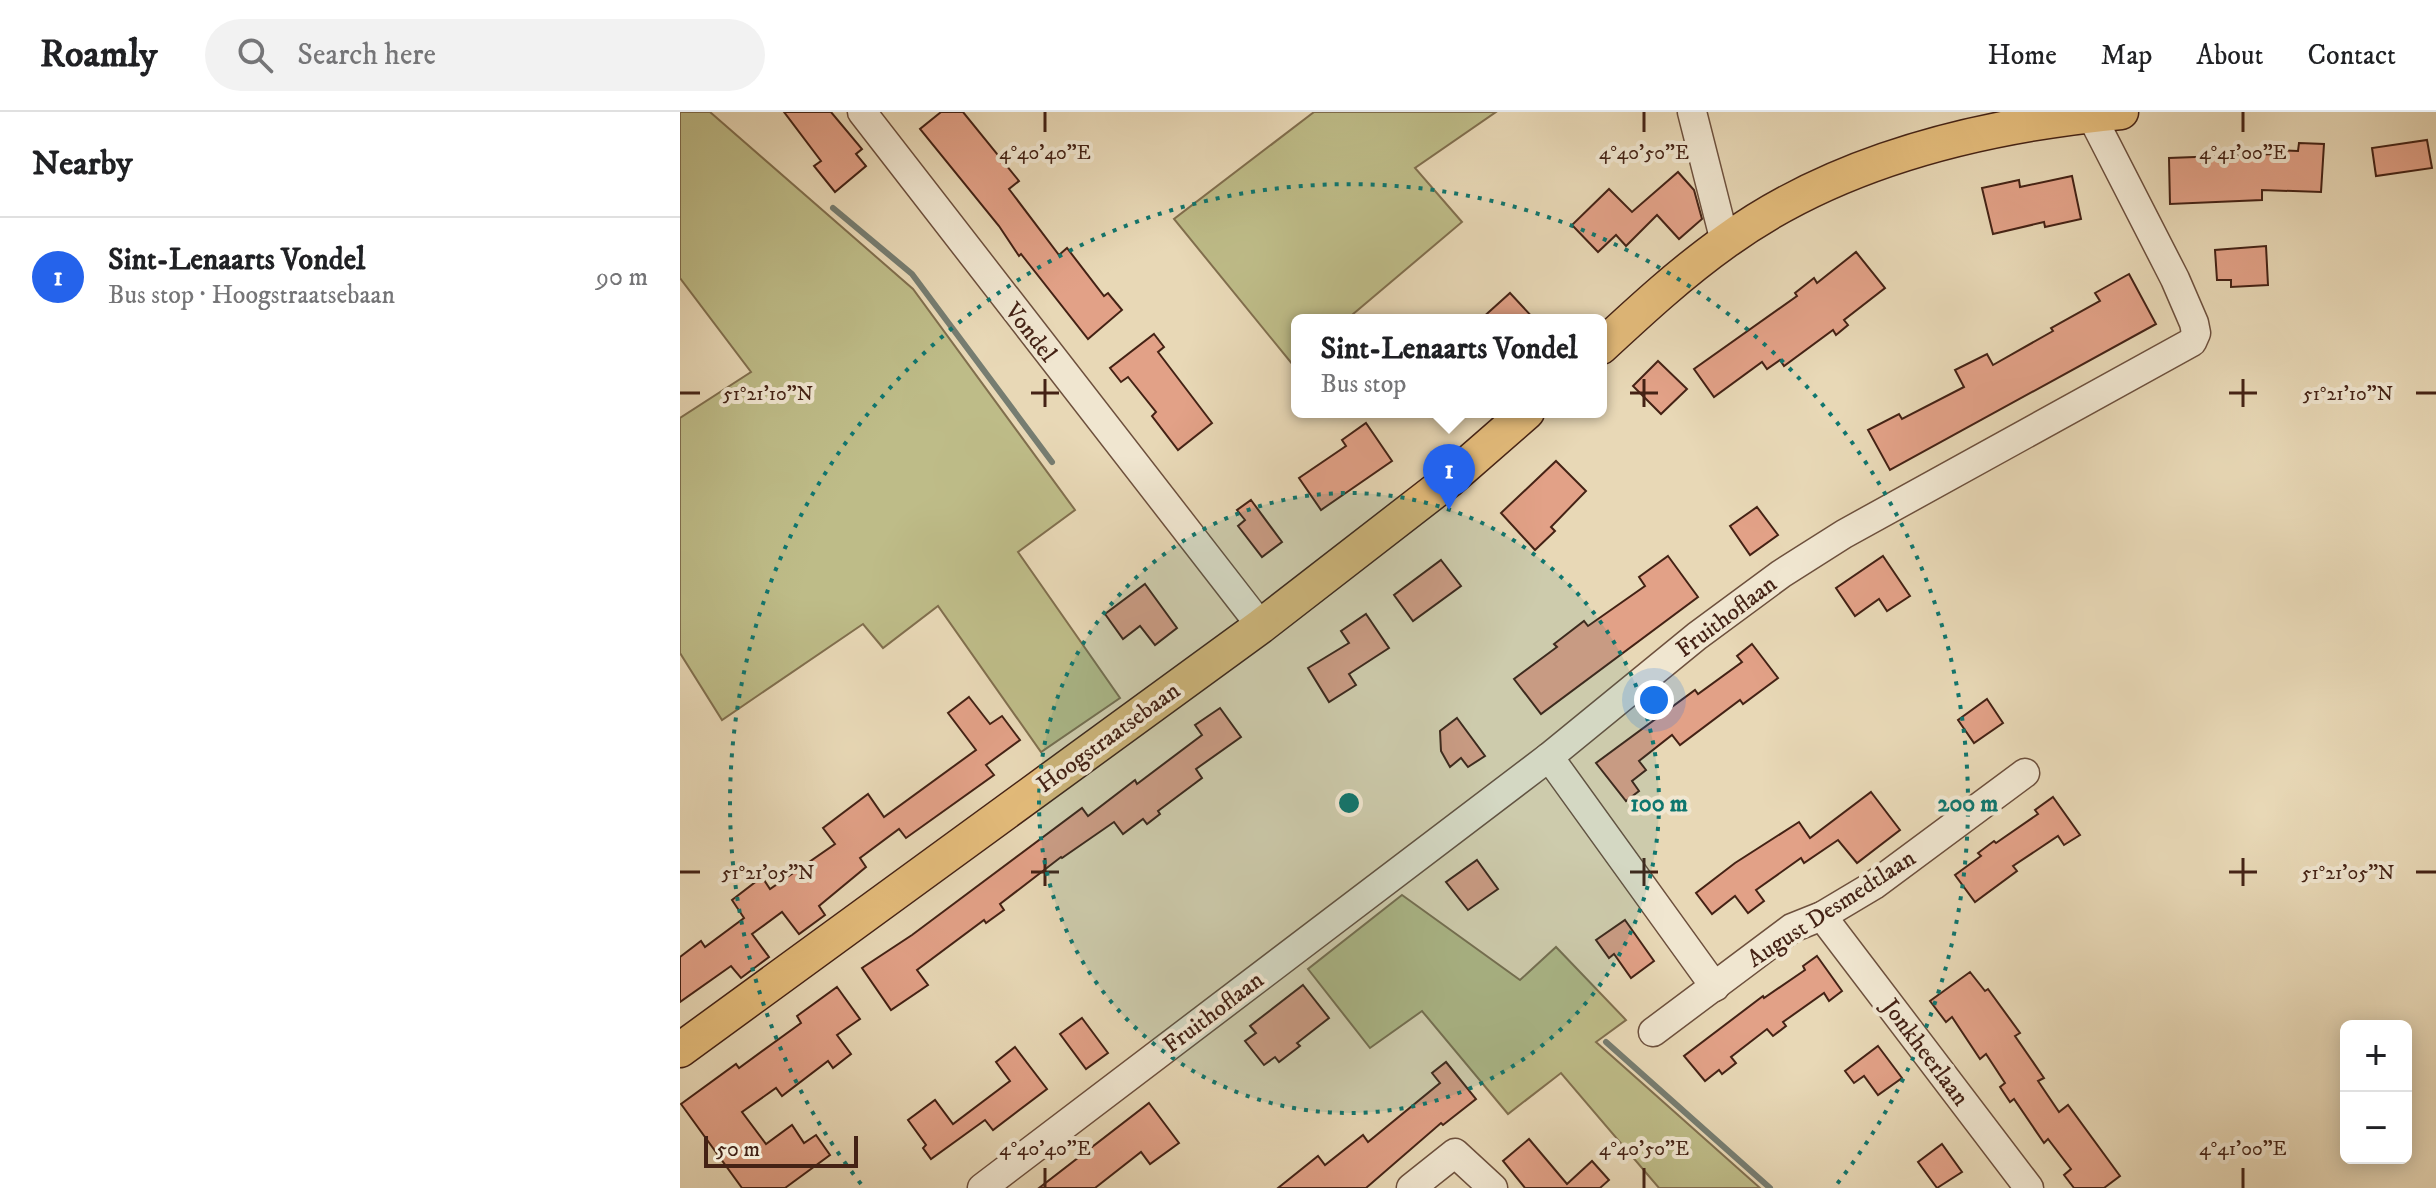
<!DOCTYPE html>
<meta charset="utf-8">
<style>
:root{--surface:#fff;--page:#f2f2f2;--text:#202124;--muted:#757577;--line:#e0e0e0;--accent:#2563eb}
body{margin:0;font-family:"IM FELL DW Pica",serif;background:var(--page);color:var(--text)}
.controls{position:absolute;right:24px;bottom:24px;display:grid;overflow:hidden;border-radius:12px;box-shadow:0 4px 20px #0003}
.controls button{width:72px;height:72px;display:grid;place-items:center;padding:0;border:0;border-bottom:2px solid var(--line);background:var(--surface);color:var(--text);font:40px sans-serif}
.scale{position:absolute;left:24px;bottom:20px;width:154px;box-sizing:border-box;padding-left:8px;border:4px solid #442215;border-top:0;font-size:22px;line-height:28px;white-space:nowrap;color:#442215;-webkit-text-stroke:6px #f0e6d0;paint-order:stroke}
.you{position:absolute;left:974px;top:588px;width:28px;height:28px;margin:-20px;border:6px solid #fff;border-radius:50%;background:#1a73e8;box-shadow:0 0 0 12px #1a73e833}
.badge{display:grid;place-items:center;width:52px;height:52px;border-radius:50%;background:var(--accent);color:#fff;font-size:26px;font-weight:700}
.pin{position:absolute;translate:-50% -66px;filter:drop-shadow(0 2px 4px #0008)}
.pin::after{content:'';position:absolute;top:42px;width:28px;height:24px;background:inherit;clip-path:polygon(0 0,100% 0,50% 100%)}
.popup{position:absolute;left:611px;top:202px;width:316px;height:104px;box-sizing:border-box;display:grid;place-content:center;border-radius:12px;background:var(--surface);filter:drop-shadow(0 2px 6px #0005);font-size:26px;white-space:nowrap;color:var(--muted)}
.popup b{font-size:30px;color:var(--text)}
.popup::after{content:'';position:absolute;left:50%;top:100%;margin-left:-16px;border:16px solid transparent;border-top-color:var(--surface)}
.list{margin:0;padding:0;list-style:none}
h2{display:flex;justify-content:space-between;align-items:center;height:104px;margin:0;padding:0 32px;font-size:34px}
h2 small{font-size:26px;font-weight:400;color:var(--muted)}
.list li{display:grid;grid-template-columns:52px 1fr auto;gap:24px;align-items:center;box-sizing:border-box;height:120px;padding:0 32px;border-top:2px solid var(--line)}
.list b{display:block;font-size:30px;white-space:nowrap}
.list p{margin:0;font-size:26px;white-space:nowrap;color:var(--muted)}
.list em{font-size:26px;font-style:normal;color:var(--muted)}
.icon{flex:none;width:44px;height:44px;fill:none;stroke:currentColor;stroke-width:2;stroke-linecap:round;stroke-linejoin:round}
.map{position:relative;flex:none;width:1756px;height:1076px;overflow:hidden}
header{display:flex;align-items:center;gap:48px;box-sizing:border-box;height:112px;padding:0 40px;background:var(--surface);border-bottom:2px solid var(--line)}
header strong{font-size:38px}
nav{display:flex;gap:44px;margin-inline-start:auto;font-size:28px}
.search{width:560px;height:72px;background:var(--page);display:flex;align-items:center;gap:20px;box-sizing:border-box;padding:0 28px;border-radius:44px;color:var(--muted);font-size:30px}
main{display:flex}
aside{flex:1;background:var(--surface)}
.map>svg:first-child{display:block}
.green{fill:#bebc88;stroke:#816f4e;stroke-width:2}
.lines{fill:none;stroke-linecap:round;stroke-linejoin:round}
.stream{stroke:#767d71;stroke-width:6}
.building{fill:#e2a187;stroke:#442215;stroke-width:2}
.minor-casing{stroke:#6d503d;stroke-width:31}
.major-casing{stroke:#442215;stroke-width:37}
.minor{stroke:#f0e6d0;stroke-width:28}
.major{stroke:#e4bc7b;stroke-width:34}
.ticks{fill:none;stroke:#442215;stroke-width:3}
.ring{fill:none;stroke:#0f766e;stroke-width:4;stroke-dasharray:4 8}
.labels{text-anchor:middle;stroke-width:8;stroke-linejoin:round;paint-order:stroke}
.street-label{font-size:24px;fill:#442215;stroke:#f0e6d0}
.ticks-label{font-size:20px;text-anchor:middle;fill:#442215;stroke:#f0e6d0;stroke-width:8;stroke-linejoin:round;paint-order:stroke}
.centre{fill:#0f766e;stroke:#f0e6d0;stroke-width:4}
.ring-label{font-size:24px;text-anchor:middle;font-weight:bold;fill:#0f766e;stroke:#f0e6d0;stroke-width:8;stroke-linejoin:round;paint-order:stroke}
</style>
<header>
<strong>Roamly</strong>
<div class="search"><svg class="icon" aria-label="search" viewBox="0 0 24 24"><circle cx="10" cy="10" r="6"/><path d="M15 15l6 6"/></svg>Search here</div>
<nav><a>Home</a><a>Map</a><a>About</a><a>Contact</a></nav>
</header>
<main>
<aside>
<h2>Nearby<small></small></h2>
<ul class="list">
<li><span class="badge">1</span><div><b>Sint-Lenaarts Vondel</b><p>Bus stop · Hoogstraatsebaan</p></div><em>90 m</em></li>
</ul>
</aside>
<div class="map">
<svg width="1756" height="1076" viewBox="0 0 1756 1076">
<rect width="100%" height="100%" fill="#e8d8b6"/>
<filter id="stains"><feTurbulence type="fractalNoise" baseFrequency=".0025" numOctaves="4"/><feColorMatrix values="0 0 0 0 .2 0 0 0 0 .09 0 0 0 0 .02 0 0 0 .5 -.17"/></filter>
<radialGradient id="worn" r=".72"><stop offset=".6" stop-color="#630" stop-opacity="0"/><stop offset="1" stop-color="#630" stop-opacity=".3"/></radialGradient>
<g class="green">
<path d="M 0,0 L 30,0 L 233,177 L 395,398 L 338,440 L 440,586 L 361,640 L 258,494 L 203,536 L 183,512 L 42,608 L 0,541 L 0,306 L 71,260 L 0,166 Z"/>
<path d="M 634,0 L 816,0 L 735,56 L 782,110 L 666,208 L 617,208 L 617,249 L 613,253 L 494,107 Z"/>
<path d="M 722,783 L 840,868 L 876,835 L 946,908 L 916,930 L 1080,1076 L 979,1076 L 881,961 L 828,1002 L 742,899 L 690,936 L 628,857 Z"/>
</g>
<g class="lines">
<g class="stream">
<path d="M 153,96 L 232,162 L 372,350"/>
<path d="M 926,930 L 1090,1076"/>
</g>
</g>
<g class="building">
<path d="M 104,0 L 151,0 L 182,37 L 176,42 L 186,54 L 155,80 L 134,54 L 141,49 Z"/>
<path d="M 261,0 L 283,0 L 339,69 L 329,77 L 379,143 L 387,136 L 424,184 L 428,181 L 442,198 L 408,227 L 341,142 L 339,144 L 319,114 L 240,17 Z"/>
<path d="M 1747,28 L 1752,56 L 1696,64 L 1692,36 Z"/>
<path d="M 1619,31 L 1644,32 L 1641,80 L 1582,78 L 1582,88 L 1490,92 L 1489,46 L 1595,42 L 1595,38 L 1618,39 Z"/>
<path d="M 998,60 L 1014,78 L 1022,107 L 999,127 L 977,103 L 946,134 L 936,123 L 918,140 L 892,113 L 929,77 L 952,100 Z"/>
<path d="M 1392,64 L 1401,107 L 1365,115 L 1364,110 L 1313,122 L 1302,76 L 1339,68 L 1340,75 Z"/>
<path d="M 1586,134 L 1588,173 L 1551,175 L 1551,168 L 1537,168 L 1535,138 Z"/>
<path d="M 1176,140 L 1205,176 L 1164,208 L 1168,213 L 1156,223 L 1153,218 L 1104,254 L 1100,248 L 1087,257 L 1082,250 L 1034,285 L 1014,257 L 1117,184 L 1115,181 L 1134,166 L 1137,171 Z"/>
<path d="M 1449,162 L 1476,212 L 1210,358 L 1188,318 L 1219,302 L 1222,307 L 1284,275 L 1275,258 L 1307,242 L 1313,253 L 1373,219 L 1371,216 L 1420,189 L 1415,181 Z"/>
<path d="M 830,181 L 855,208 L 800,208 Z"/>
<path d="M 474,222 L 484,235 L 478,240 L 532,311 L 498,338 L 472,304 L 476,300 L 448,265 L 441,270 L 430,256 Z"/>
<path d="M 978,249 L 1007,277 L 981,302 L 953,274 Z"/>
<path d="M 686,311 L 712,349 L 641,398 L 619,366 L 666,334 L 662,328 Z"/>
<path d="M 876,349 L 906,379 L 871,415 L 875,419 L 855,438 L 821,401 Z"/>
<path d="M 571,388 L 602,430 L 582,445 L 558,414 L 565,408 L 557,398 Z"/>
<path d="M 1077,395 L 1098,423 L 1070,443 L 1050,414 Z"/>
<path d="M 988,444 L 1018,485 L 861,602 L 834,567 L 877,535 L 874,532 L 904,509 L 908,514 L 965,474 L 959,465 Z"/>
<path d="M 1203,444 L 1230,484 L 1207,499 L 1199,487 L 1175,504 L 1156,476 Z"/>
<path d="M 761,448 L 781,474 L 733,509 L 714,483 Z"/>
<path d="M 465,472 L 497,516 L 475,533 L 460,514 L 443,527 L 425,502 Z"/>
<path d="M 686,502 L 709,536 L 669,562 L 676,573 L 649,590 L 628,556 L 669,531 L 661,519 Z"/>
<path d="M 1072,532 L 1098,566 L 1063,592 L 1060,588 L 1000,633 L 992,623 L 959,649 L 966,658 L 952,669 L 959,679 L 946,689 L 916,651 L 1015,578 L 1018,582 L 1062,550 L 1057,544 Z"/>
<path d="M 289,585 L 310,612 L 322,604 L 340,628 L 306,653 L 314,663 L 226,726 L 219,717 L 180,746 L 186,755 L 139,794 L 145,803 L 119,822 L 102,800 L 72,822 L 89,845 L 61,866 L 51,854 L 0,890 L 0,845 L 21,829 L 25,835 L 64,806 L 52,788 L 82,765 L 90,777 L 155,732 L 143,716 L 188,682 L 204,705 L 296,638 L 268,601 Z"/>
<path d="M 1307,587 L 1323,611 L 1294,631 L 1278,608 Z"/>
<path d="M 540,596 L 561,625 L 516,657 L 522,666 L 478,699 L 480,702 L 467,712 L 463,707 L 443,722 L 434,710 L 382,746 L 381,745 L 320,792 L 324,798 L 306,811 L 304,808 L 237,858 L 248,873 L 211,898 L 182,856 L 232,823 L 402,696 L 408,704 L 455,668 L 457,672 L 522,623 L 515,613 Z"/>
<path d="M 777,606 L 805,644 L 788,655 L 781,646 L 770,655 L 761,639 L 760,619 Z"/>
<path d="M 1191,680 L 1220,718 L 1177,751 L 1158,728 L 1124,751 L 1121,746 L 1076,778 L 1084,789 L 1068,801 L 1055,784 L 1032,802 L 1016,781 L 1055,751 L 1119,710 L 1130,726 Z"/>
<path d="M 1373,685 L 1400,723 L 1384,733 L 1378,724 L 1333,754 L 1337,759 L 1295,790 L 1275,763 L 1301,744 L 1298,741 L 1314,729 L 1316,731 L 1358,702 L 1355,698 Z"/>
<path d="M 797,748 L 818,777 L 788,798 L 766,770 Z"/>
<path d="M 945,808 L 974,849 L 951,866 L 934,842 L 929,846 L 916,828 Z"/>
<path d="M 1137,844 L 1162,879 L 1149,889 L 1144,881 L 1103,910 L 1106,914 L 1093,924 L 1087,917 L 1051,945 L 1056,951 L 1042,962 L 1039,958 L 1025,969 L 1004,944 L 1083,884 L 1084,886 L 1125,858 L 1123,854 Z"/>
<path d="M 1290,860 L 1305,879 L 1308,877 L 1340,921 L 1335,924 L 1364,966 L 1358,969 L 1379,1000 L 1388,993 L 1440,1064 L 1424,1076 L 1394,1076 L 1384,1063 L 1391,1057 L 1368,1027 L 1364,1031 L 1334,987 L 1330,990 L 1320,975 L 1325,971 L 1306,942 L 1300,947 L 1272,905 L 1266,910 L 1250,889 Z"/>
<path d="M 623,873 L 649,906 L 617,931 L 620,934 L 599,950 L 595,945 L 584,953 L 565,929 L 576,921 L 570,914 Z"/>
<path d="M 157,875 L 180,907 L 157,923 L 171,942 L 153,956 L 148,949 L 102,984 L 96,976 L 62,1000 L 86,1032 L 112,1013 L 124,1031 L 136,1023 L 150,1043 L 105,1076 L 62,1076 L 1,992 L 56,952 L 59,956 L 121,911 L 117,904 Z"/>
<path d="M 402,906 L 428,941 L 406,957 L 380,922 Z"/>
<path d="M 1198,934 L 1222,966 L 1198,983 L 1184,964 L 1174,971 L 1165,959 Z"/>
<path d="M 335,935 L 367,977 L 313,1018 L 305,1008 L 251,1047 L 243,1036 L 246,1033 L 228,1008 L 255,988 L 273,1012 L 330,969 L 316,950 Z"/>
<path d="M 766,950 L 796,987 L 763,1013 L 761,1011 L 686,1076 L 598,1076 L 638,1044 L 645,1053 L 683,1023 L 688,1030 L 760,971 L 752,961 Z"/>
<path d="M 469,991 L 499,1031 L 470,1052 L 461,1040 L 415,1076 L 359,1076 Z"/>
<path d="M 849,1027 L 887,1072 L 912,1049 L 929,1068 L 920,1076 L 845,1076 L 823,1049 Z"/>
<path d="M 1262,1032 L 1282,1060 L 1257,1076 L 1238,1050 Z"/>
</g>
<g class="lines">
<g class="minor-casing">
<g id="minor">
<path d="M 182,0 L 581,514"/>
<path d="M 1012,0 L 1042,118 L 1046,128"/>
<path d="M 869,645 L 1035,875"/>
<path d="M 1142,804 L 1349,1076"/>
<path d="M 973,920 L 1112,816 L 1142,804 L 1194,773 L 1345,661"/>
<path d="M 302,1076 L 869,645 L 1017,524 L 1101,462 L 1164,422 L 1512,230 L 1516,221 L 1514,211 L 1495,167 L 1411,3"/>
<path d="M 731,1076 L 775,1041 L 813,1076"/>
</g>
</g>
<g class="major-casing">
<g id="major">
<path d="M 921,235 C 961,198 1001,161 1046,129 C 1159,47 1304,13 1441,0"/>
<path d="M 0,938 L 581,514 L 768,369 L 847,300"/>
</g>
</g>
<use href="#minor" class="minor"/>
<use href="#major" class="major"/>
</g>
<path class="ticks" d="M 365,0 L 365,20M 964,0 L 964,20M 1563,0 L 1563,20M 365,267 L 365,295M 964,267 L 964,295M 1563,267 L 1563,295M 0,281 L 20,281M 351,281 L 379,281M 950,281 L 978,281M 1549,281 L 1577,281M 1736,281 L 1756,281M 365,746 L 365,774M 964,746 L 964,774M 1563,746 L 1563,774M 0,760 L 20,760M 351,760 L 379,760M 950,760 L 978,760M 1549,760 L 1577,760M 1736,760 L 1756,760M 365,1056 L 365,1076M 964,1056 L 964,1076M 1563,1056 L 1563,1076"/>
<circle cx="669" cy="691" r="310" fill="#0f766e" fill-opacity=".12"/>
<g class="ring">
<circle cx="669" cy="691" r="310"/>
<path d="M181 1072A619 619 0 1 1 1157 1072"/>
</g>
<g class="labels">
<g class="street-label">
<text transform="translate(351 220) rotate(52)" y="8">Vondel</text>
<text transform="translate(1046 504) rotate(-37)" y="8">Fruithoflaan</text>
<text transform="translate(428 625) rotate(-36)" y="8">Hoogstraatsebaan</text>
<text transform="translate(1151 796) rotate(-33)" y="8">August Desmedtlaan</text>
<text transform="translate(533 900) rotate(-37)" y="8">Fruithoflaan</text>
<text transform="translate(1246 940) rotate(53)" y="8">Jonkheerlaan</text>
</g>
</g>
<g class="ticks-label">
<text x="365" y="47">4°40'40"E</text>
<text x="964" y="47">4°40'50"E</text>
<text x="1563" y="47">4°41'00"E</text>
<text x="88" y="288">51°21'10"N</text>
<text x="1668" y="288">51°21'10"N</text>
<text x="88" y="767">51°21'05"N</text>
<text x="1668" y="767">51°21'05"N</text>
<text x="365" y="1043">4°40'40"E</text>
<text x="964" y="1043">4°40'50"E</text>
<text x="1563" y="1043">4°41'00"E</text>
</g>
<circle cx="669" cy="691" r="12" class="centre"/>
<g class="ring-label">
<text x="979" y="699">100 m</text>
<text x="1288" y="699">200 m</text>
</g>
<rect width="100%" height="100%" filter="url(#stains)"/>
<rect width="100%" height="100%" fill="url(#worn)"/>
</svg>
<div class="controls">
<button>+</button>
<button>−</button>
</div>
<div class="scale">50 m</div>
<div class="you"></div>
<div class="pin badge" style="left:769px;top:398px">1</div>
<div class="popup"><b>Sint-Lenaarts Vondel</b>Bus stop</div>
</div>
</main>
